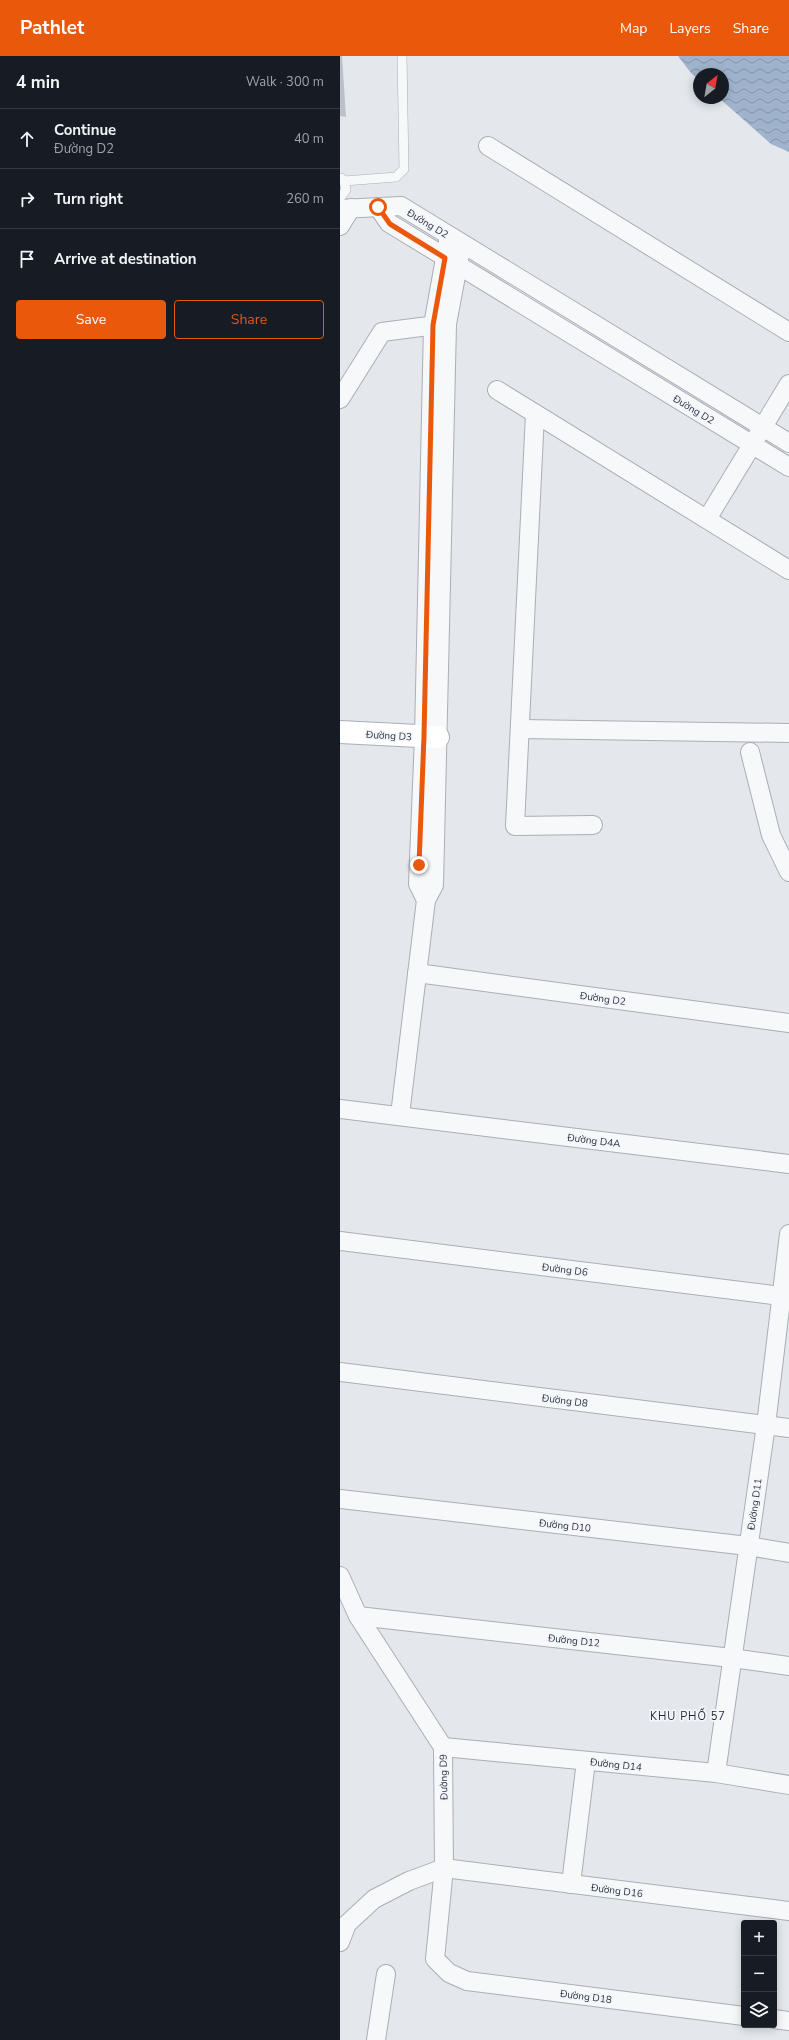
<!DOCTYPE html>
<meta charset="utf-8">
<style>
:root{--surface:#171b24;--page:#242831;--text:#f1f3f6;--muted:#9ea1a6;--line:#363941;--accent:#ea580c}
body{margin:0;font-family:"Nunito Sans",sans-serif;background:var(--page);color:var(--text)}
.controls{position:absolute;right:12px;bottom:12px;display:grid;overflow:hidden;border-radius:4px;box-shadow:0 2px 10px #0003}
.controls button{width:36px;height:36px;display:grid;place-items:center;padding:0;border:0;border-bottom:1px solid var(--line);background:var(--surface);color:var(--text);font:20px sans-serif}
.compass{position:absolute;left:353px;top:12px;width:36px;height:36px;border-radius:50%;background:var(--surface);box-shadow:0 2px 10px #0003;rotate:31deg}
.stop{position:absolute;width:12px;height:12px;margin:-9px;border:3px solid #ea580c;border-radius:50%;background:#fff}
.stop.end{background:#ea580c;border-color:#fff;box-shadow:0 1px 4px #0008}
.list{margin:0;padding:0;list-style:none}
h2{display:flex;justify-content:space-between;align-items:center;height:52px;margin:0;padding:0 16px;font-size:17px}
h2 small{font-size:13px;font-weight:400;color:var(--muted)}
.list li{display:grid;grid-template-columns:26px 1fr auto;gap:12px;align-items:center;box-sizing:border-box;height:60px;padding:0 16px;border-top:1px solid var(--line)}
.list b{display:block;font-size:15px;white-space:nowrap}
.list p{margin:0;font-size:13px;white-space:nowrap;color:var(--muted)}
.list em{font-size:13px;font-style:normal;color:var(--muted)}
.actions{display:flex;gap:8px;padding:12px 16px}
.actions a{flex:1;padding:9px 0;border:1px solid var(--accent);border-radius:4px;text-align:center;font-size:14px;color:var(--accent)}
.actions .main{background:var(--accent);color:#fff}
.icon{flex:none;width:22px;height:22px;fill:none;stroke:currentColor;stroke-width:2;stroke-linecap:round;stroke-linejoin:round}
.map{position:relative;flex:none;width:449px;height:1984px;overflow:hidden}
header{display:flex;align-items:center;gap:24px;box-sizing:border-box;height:56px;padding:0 20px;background:var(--accent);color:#fff}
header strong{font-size:19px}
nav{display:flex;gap:22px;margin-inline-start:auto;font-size:14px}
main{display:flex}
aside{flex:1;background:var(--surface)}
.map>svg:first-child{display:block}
.water{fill:url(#water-waves)}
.building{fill:#bbc0ca}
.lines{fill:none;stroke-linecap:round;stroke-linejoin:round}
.lane-casing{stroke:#a9aeb7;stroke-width:10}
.street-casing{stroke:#a9aeb7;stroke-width:20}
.secondary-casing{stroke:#a9aeb7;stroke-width:24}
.lane{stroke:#f7f8fa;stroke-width:9}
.street{stroke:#f7f8fa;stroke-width:18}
.secondary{stroke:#fff;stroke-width:22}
.route{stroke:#ea580c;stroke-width:5}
.labels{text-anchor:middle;stroke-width:3.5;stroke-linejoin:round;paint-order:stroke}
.street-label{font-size:10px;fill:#2b3445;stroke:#f4f6f9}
.neighbourhood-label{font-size:11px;letter-spacing:1px;fill:#1d2536;stroke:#f4f6f9}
</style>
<header>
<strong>Pathlet</strong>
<nav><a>Map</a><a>Layers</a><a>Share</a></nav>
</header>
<main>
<aside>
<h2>4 min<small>Walk · 300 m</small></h2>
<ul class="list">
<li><svg class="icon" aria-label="ahead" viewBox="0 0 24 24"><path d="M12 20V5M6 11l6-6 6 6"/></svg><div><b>Continue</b><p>Đường D2</p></div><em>40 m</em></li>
<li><svg class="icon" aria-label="right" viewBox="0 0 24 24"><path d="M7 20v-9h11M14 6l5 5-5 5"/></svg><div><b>Turn right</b></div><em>260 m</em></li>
<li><svg class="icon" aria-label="arrive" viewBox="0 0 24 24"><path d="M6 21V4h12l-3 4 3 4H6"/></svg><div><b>Arrive at destination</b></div></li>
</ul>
<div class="actions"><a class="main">Save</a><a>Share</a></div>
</aside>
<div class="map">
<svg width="449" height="1984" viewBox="0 0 449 1984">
<defs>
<pattern id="water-waves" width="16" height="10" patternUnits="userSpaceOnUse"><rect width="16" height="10" fill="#9fb4cc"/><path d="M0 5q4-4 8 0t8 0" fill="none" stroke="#8293a7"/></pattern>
</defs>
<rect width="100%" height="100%" fill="#e4e7ec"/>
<path class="water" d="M 338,0 L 449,0 L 449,96 L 431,88 L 379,42 L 383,42 L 383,18 L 359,18 L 359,24 L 351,17 Z"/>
<path class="building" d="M 0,0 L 2,0 L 6,61 L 0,60 Z"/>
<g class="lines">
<g class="lane-casing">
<g id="lane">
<path d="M 4,125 L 56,121 L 64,113 L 62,0"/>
<path d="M 0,142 L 6,134 L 4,125 L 1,122"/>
</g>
</g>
<g class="street-casing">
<g id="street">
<path d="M 148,90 L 449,276"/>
<path d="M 38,151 L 49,167 L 449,411"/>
<path d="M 0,153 L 61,150 L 449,387"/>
<path d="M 0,170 L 11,152"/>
<path d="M 157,334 L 449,514"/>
<path d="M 0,343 L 42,276 L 104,268"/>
<path d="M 195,358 L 175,770 L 253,769"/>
<path d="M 367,463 L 449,328"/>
<path d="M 180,673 L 449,677"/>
<path d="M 410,696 L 431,779 L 449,816"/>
<path d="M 86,844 L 78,828 L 84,680 L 93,269 L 109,180"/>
<path d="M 77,917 L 449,967"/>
<path d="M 0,1053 L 449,1108"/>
<path d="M 60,1059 L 86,844 L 94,829 L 107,268 L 122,188"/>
<path d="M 0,1185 L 449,1241"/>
<path d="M 0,1316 L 449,1372"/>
<path d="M 0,1443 L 408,1490 L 449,1497"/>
<path d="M 0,1520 L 18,1560 L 103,1691 L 104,1812 L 95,1903 L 109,1917 L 127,1925 L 404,1960"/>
<path d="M 18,1560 L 392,1602 L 449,1610"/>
<path d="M 103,1691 L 376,1717 L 449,1729"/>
<path d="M 376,1717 L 426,1369 L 449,1178"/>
<path d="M 231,1828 L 246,1705"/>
<path d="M 0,1886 L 7,1868 L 34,1843 L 69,1825 L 104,1812 L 449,1855"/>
<path d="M 434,1963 L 449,1965"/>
<path d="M 36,1984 L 46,1918"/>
</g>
</g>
<g class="secondary-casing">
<path id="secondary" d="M 0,676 L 98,681"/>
</g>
<use href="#lane" class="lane"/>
<use href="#street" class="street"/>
<use href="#secondary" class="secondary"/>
</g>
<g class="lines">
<path class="route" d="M 38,151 L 50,168 L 105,202 L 93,269 L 84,680 L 79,809"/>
</g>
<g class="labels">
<g class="street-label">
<text transform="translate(88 167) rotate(31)" y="4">Đường D2</text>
<text transform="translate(354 353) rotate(31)" y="4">Đường D2</text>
<text transform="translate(49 679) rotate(3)" y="4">Đường D3</text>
<text transform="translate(263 942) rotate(8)" y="4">Đường D2</text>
<text transform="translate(254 1084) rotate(7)" y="4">Đường D4A</text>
<text transform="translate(225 1213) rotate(7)" y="4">Đường D6</text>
<text transform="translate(225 1344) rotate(7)" y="4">Đường D8</text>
<text transform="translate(414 1448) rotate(-82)" y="4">Đường D11</text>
<text transform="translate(225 1469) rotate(6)" y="4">Đường D10</text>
<text transform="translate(234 1584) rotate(6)" y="4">Đường D12</text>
<text transform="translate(276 1708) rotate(6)" y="4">Đường D14</text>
<text transform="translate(103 1721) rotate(-91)" y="4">Đường D9</text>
<text transform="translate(277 1834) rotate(7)" y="4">Đường D16</text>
<text transform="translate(246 1940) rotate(7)" y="4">Đường D18</text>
</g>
<g class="neighbourhood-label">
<text x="348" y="1664">KHU PHỐ 57</text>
</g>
</g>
</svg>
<div class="controls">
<button>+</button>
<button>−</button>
<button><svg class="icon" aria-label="layers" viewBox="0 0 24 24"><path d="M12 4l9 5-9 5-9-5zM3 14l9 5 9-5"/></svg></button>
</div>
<svg class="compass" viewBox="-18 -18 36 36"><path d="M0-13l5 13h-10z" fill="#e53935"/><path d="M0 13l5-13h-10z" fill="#9ea1a6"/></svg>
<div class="stop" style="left:38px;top:151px"></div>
<div class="stop end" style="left:79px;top:809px"></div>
</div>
</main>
